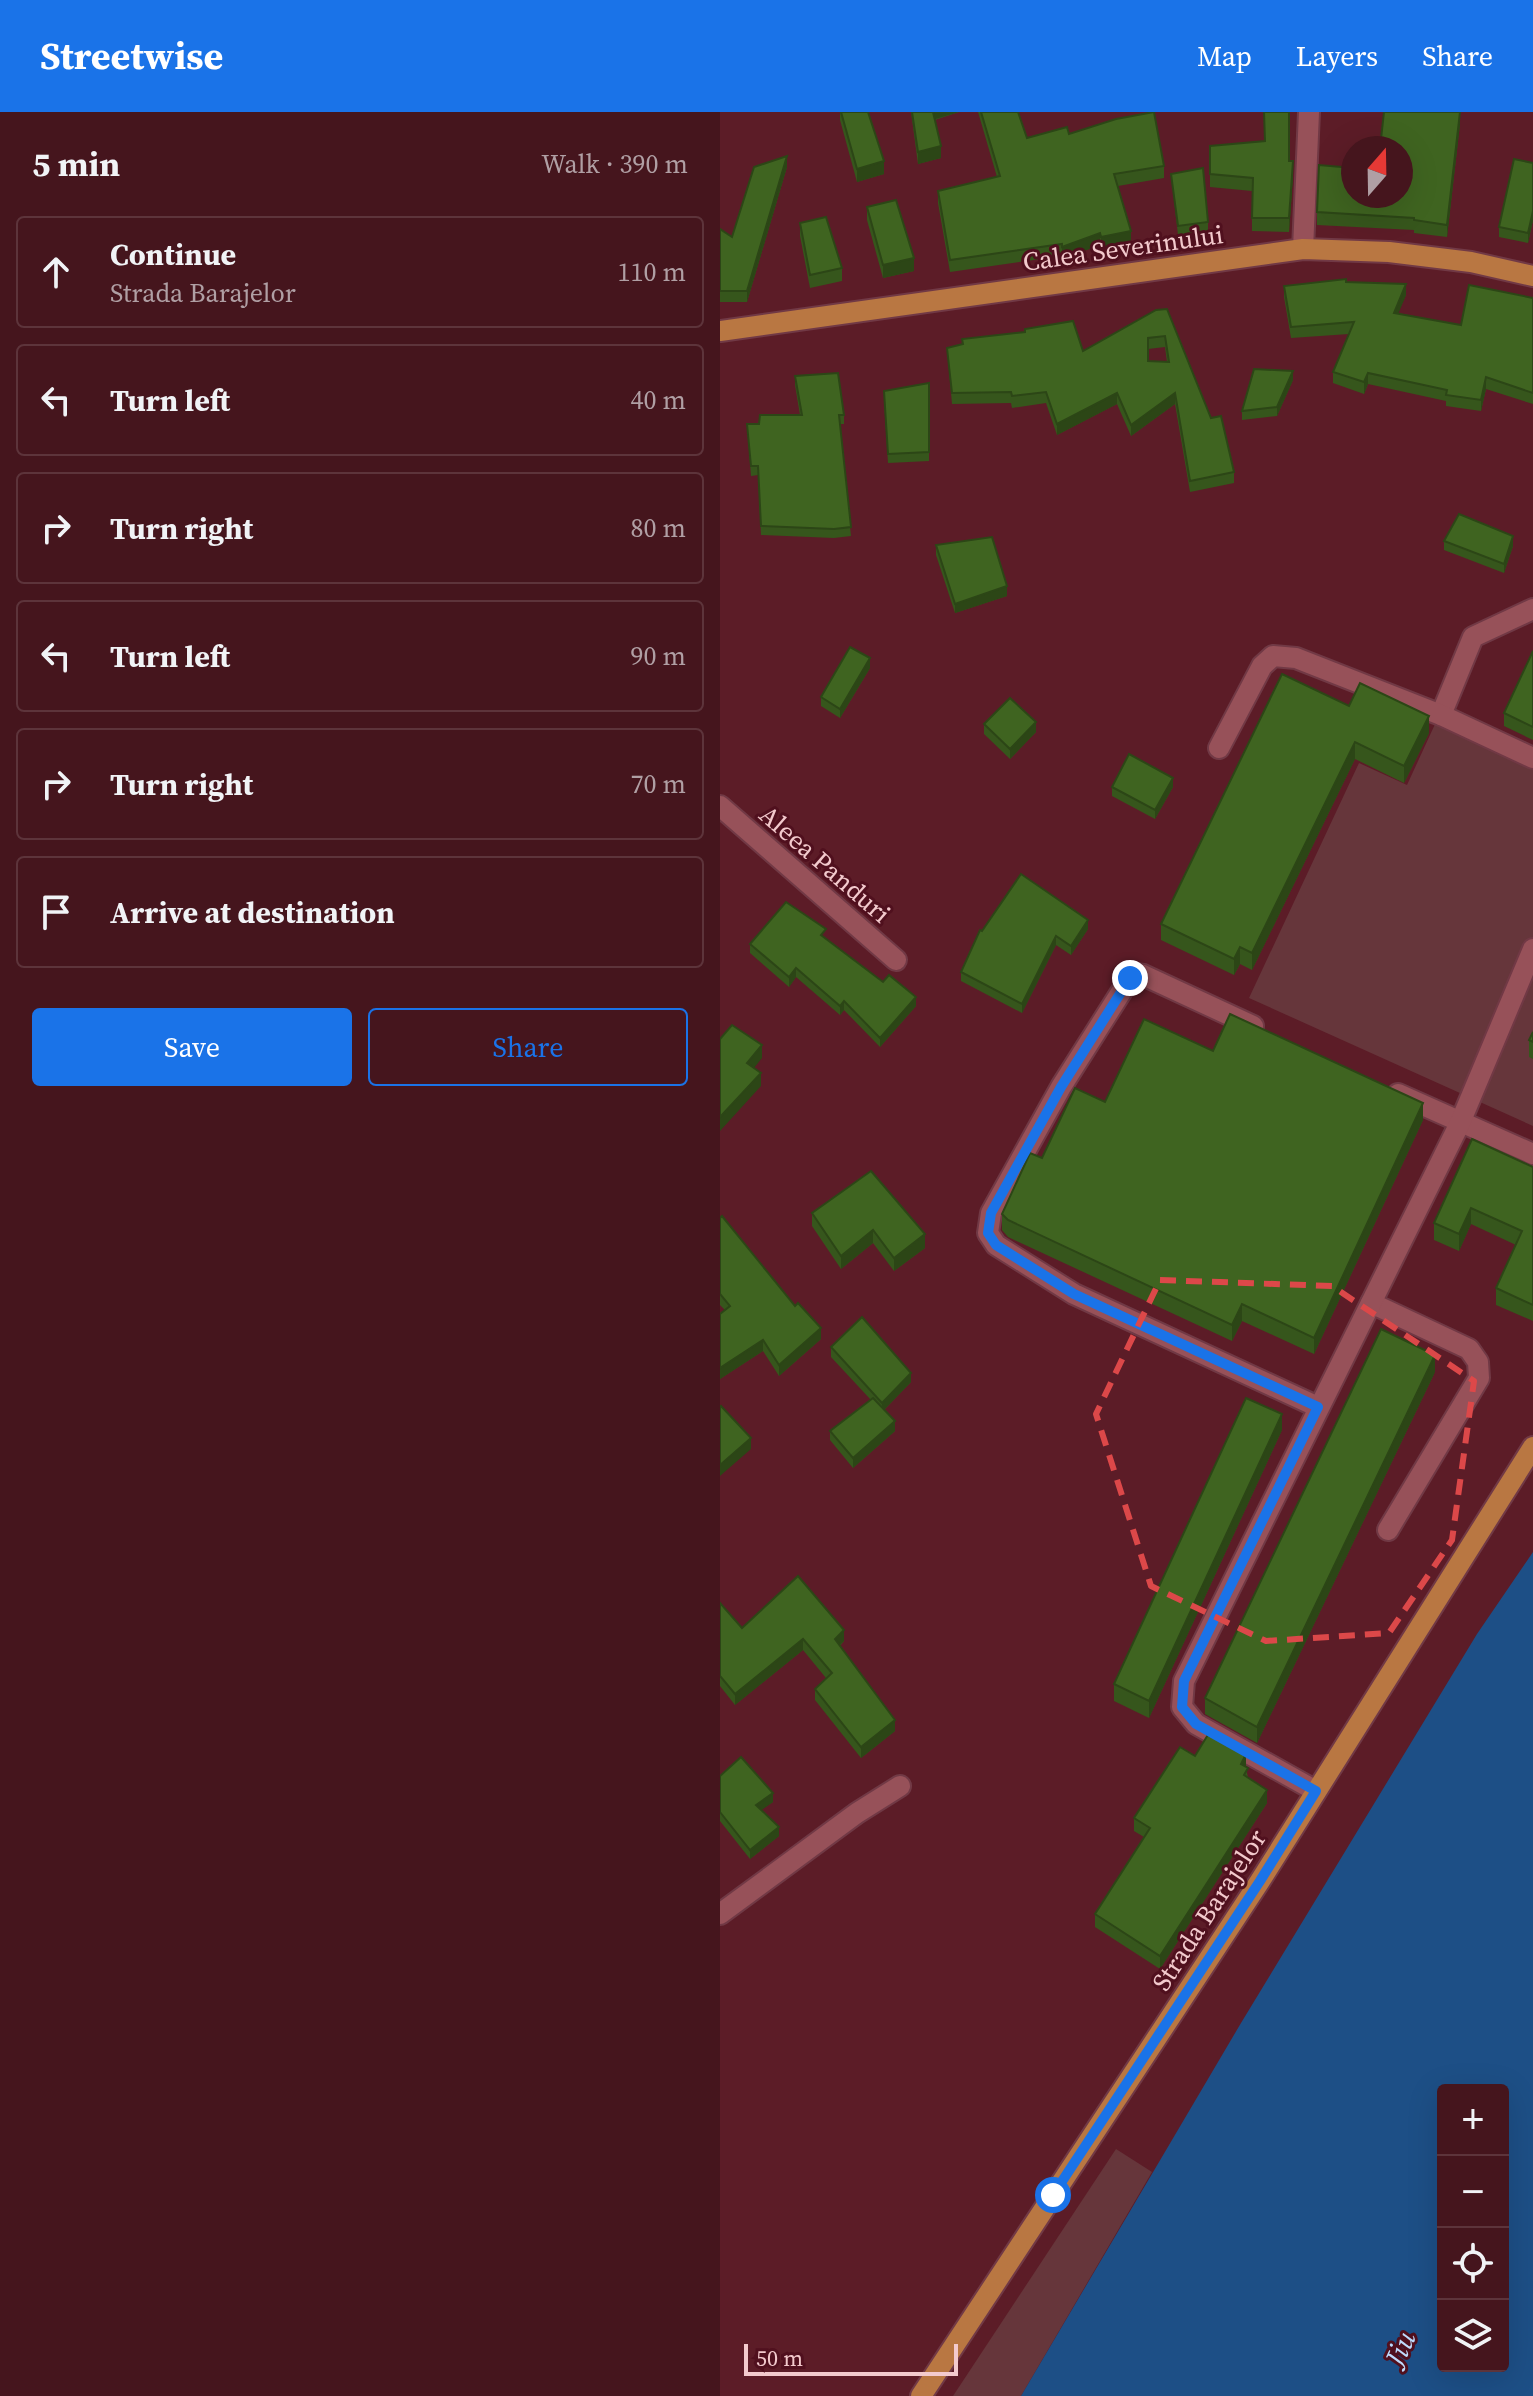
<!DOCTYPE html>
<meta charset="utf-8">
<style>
:root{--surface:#45151d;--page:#4f222a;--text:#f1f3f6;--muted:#b09fa4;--line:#5d343b;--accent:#1a73e8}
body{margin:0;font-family:"Source Serif 4",serif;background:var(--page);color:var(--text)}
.controls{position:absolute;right:24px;bottom:24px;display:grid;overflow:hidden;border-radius:8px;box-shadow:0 8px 32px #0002}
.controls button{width:72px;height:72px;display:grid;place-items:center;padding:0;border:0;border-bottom:2px solid var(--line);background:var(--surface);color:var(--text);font:40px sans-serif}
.compass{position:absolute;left:621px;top:24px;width:72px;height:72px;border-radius:50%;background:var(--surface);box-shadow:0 8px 32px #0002;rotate:20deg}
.scale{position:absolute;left:24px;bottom:20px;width:214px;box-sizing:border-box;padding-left:8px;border:4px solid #f3cacd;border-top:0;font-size:22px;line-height:28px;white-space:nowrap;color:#f3cacd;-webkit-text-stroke:6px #50101e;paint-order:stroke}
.stop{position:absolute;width:24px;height:24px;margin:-18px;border:6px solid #1a73e8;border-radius:50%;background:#fff}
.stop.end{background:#1a73e8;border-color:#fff;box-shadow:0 2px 8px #0008}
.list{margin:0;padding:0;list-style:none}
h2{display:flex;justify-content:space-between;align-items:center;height:104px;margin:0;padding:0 32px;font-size:34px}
h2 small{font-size:26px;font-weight:400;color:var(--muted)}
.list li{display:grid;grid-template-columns:52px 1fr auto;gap:24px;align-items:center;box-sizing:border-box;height:112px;margin:0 16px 16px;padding:0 16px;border:2px solid var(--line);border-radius:8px}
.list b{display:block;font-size:30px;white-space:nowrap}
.list p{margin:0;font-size:26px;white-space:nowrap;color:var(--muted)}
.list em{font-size:26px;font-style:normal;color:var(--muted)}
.actions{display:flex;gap:16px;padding:24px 32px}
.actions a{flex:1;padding:18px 0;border:2px solid var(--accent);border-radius:8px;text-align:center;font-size:28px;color:var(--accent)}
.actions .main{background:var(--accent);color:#fff}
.icon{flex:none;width:44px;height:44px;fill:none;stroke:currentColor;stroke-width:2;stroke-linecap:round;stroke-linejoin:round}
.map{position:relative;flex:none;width:813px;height:2284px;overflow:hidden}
header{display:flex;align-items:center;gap:48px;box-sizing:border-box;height:112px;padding:0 40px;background:var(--accent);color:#fff}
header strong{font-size:38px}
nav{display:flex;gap:44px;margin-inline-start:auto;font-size:28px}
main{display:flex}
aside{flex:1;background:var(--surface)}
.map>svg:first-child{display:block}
.green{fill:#66363b}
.water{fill:#1d4f86;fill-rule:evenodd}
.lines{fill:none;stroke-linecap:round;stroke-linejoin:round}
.minor-casing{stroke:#713945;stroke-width:24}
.major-casing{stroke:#713945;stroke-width:24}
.minor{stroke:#975159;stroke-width:20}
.major{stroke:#b97742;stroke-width:20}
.wall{fill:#36561c;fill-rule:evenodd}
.shaded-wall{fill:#2c4616}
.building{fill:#3f6420;stroke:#2c4616;stroke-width:2;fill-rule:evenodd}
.route{stroke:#1a73e8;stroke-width:10}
.marked{fill:none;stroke:#dc4849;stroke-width:6;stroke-dasharray:16 10;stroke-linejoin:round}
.labels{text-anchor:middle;stroke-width:6;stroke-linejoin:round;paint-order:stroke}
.street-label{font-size:26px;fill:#f3cacd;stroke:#50101e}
.water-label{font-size:28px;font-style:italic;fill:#bfdbfc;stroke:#50101e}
</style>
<header>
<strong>Streetwise</strong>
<nav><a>Map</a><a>Layers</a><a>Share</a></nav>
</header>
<main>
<aside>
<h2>5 min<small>Walk · 390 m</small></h2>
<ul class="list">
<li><svg class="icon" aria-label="ahead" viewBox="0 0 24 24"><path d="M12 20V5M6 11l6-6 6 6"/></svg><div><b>Continue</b><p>Strada Barajelor</p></div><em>110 m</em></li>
<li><svg class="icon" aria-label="left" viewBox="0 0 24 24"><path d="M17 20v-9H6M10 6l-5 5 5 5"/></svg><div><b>Turn left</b></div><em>40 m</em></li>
<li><svg class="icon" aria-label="right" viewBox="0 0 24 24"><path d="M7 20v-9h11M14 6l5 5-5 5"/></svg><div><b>Turn right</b></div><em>80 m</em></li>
<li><svg class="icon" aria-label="left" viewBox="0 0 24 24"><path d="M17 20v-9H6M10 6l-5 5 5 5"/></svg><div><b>Turn left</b></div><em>90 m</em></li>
<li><svg class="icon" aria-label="right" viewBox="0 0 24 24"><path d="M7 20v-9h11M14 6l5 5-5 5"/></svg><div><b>Turn right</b></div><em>70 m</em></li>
<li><svg class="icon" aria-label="arrive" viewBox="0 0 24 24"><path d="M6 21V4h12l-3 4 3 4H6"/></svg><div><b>Arrive at destination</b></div></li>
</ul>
<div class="actions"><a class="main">Save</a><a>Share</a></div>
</aside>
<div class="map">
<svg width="813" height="2284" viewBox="0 0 813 2284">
<rect width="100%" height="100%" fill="#5c1c27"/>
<g class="green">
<path d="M 716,610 L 813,653 L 813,1014 L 529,886 L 639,651 L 687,673 Z"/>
<path d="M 396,2037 L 432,2060 L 301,2284 L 233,2284 Z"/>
</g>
<path class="water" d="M 813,1440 L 813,2284 L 301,2284 L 521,1911 L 757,1522 ZM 723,1978 L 783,1978 L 783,2254 L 723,2254 Z"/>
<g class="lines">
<g class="minor-casing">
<g id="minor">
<path d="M 583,137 L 589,0"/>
<path d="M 721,603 L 753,525 L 813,497"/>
<path d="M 499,636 L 542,554 L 553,544 L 576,546 L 721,603 L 813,646"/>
<path d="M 0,694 L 176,848"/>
<path d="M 533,914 L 423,863 L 416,862 L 410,866 L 341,975 L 271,1101 L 268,1121 L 276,1133 L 354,1182 L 598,1295"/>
<path d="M 678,982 L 813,1042"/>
<path d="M 651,1191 L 749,1237 L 758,1250 L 759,1266 L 668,1418"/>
<path d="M 596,1679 L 476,1612 L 462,1595 L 464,1569 L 740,1011 L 813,837"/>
<path d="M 0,1802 L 137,1701 L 180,1674"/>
</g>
</g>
<g class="major-casing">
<g id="major">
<path d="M 0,219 L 583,137 L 669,140 L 751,150 L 813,164"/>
<path d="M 201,2284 L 540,1769 L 813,1335"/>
</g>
</g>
<use href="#minor" class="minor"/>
<use href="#major" class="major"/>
</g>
<g class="wall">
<path d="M 120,0 L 148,0 L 164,62 L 137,70 L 120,8 Z"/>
<path d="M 191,0 L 239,0 L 215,8 L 221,46 L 198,52 Z"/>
<path d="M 258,0 L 298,0 L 307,26 L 349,22 L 444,54 L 444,66 L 398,74 L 411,131 L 381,137 L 380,133 L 342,147 L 342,144 L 230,160 L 218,91 L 218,79 L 277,65 Z"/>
<path d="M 740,12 L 727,125 L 694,121 L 694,118 L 597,113 L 597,100 L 633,84 Z"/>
<path d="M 490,34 L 569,49 L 573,63 L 569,120 L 532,119 L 532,79 L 490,75 Z"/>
<path d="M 813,51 L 813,108 L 808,131 L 779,125 L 779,115 Z"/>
<path d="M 67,55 L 27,190 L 0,190 L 0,117 L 12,125 Z"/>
<path d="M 451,62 L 488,110 L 488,119 L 458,123 Z"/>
<path d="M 147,95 L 194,159 L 163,166 L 147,108 Z"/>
<path d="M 80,111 L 122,156 L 122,169 L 90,176 L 80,124 Z"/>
<path d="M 626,170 L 686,183 L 678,201 L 741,213 L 813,186 L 813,292 L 766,277 L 761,299 L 726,294 L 726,289 L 648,272 L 644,282 L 613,271 L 613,260 L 629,222 L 571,226 L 564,185 L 564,174 Z"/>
<path d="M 436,198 L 491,306 L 514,360 L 514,371 L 470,380 L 455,292 L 411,324 L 397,292 L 337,323 L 326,291 L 292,296 L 291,291 L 232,292 L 227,236 L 242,232 L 242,227 L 305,220 L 305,217 L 363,239 ZM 445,235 L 447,250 L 428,249 L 428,237 Z"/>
<path d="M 75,264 L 124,303 L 124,312 L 120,312 L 131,424 L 114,426 L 41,423 L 38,363 L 31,364 L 27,312 L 39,312 L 80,303 L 75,273 Z"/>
<path d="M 573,268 L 557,304 L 522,308 L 522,299 Z"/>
<path d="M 164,288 L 209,340 L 209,349 L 168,351 Z"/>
<path d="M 724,429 L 793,434 L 784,461 L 724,438 Z"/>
<path d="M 216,433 L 287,484 L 235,501 L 216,443 Z"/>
<path d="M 813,539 L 813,628 L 784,614 L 784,601 Z"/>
<path d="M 150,556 L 120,606 L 101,594 L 101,585 Z"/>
<path d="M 629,594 L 709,621 L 684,671 L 635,647 L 532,858 L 520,852 L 514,863 L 441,828 L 441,812 Z"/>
<path d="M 264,612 L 316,620 L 290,647 L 264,622 Z"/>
<path d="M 392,675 L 453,675 L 435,707 L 392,684 Z"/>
<path d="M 368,817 L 351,843 L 336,833 L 302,901 L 241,869 L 241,860 L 262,819 Z"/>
<path d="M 105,826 L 196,894 L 160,935 L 124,898 L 120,903 L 76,865 L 69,875 L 30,841 L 30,832 Z"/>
<path d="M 813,920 L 813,947 L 809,945 L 809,928 Z"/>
<path d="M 493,939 L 703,1008 L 594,1242 L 522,1209 L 512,1229 L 288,1125 L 282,1118 L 282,1102 L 322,1046 L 385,990 Z"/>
<path d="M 813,1055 L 813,1209 L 776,1193 L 776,1176 L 796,1133 L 751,1112 L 739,1139 L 714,1128 L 714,1111 Z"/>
<path d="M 151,1059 L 205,1136 L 174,1159 L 153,1131 L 121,1157 L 92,1114 L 92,1101 Z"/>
<path d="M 0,1106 L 101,1227 L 59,1264 L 43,1239 L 0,1267 L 0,1202 L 5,1198 L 0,1193 Z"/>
<path d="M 111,1235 L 191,1270 L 164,1298 L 175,1319 L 133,1356 L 110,1328 L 110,1319 L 151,1288 L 111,1245 Z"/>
<path d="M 715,1260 L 537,1631 L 485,1602 L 485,1586 Z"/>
<path d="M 562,1318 L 429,1606 L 394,1589 L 394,1572 Z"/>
<path d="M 0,1491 L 22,1516 L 124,1529 L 120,1534 L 175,1619 L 141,1646 L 95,1588 L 95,1577 L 106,1566 L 83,1538 L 15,1593 L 0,1574 Z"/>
<path d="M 475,1644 L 526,1655 L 528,1666 L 547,1691 L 440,1857 L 375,1815 L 375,1802 L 424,1725 L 414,1719 L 414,1706 Z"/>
<path d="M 0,1664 L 53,1690 L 41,1698 L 59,1724 L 30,1747 L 0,1709 Z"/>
</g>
<g class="shaded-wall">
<path d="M 212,0 L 239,0 L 212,8 Z"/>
<path d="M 740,0 L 740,12 L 727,125 L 727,113 Z"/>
<path d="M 221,34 L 221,46 L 198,52 L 198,40 Z"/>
<path d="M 67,44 L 67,55 L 27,190 L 27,179 Z"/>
<path d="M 164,49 L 164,62 L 137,70 L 137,57 Z"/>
<path d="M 573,49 L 573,63 L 569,120 L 569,106 Z"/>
<path d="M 813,99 L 813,108 L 808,131 L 808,121 Z"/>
<path d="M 411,119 L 411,131 L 381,137 L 381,125 Z"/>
<path d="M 380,121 L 380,133 L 342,147 L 342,135 Z"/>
<path d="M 194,146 L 194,159 L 163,166 L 163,153 Z"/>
<path d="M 686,172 L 686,183 L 674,212 L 674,201 Z"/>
<path d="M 573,259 L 573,268 L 557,304 L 557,295 Z"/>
<path d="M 648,261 L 648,272 L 644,282 L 644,270 Z"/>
<path d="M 766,265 L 766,277 L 761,299 L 761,288 Z"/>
<path d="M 397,281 L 397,292 L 337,323 L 337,312 Z"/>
<path d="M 455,281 L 455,292 L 411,324 L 411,313 Z"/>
<path d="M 793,424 L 793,434 L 784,461 L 784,452 Z"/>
<path d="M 287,474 L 287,484 L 235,501 L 235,492 Z"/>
<path d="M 150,546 L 150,556 L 120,606 L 120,597 Z"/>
<path d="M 709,604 L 709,621 L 684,671 L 684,654 Z"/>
<path d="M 316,610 L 316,620 L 290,647 L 290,637 Z"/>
<path d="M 635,630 L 635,647 L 532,858 L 532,841 Z"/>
<path d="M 453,666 L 453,675 L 435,707 L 435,698 Z"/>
<path d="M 368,808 L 368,817 L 351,843 L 351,834 Z"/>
<path d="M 336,824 L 336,833 L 302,901 L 302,892 Z"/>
<path d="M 520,835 L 520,852 L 514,863 L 514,847 Z"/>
<path d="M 76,856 L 76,865 L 69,875 L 69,865 Z"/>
<path d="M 196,885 L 196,894 L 160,935 L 160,926 Z"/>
<path d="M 124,889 L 124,898 L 120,903 L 120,894 Z"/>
<path d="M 42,933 L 42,946 L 27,965 L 27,951 Z"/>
<path d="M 41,961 L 41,974 L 0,1019 L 0,1005 Z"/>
<path d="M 703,991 L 703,1008 L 594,1242 L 594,1226 Z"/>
<path d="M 751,1096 L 751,1112 L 739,1139 L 739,1122 Z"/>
<path d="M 153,1118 L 153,1131 L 121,1157 L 121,1144 Z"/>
<path d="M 205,1122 L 205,1136 L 174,1159 L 174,1146 Z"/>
<path d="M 522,1192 L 522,1209 L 512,1229 L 512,1213 Z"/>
<path d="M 101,1216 L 101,1227 L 59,1264 L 59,1253 Z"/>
<path d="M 43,1228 L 43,1239 L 0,1267 L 0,1256 Z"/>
<path d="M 715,1243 L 715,1260 L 537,1631 L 537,1615 Z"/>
<path d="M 191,1261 L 191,1270 L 162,1300 L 162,1291 Z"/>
<path d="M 562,1302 L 562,1318 L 429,1606 L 429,1589 Z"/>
<path d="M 175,1309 L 175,1319 L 133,1356 L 133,1346 Z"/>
<path d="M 31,1326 L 31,1337 L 0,1364 L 0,1353 Z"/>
<path d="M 124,1518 L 124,1529 L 115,1538 L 115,1527 Z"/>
<path d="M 83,1527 L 83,1538 L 15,1593 L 15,1582 Z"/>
<path d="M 175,1608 L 175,1619 L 141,1646 L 141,1635 Z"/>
<path d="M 526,1642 L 526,1655 L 521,1652 Z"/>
<path d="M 547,1678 L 547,1691 L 440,1857 L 440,1844 Z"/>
<path d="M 53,1681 L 53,1690 L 36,1702 L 36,1693 Z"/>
<path d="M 59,1715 L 59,1724 L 30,1747 L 30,1738 Z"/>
</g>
<g class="building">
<path d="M 121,0 L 148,0 L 164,49 L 137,57 Z"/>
<path d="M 192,0 L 213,0 L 221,34 L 198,40 Z"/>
<path d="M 261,0 L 298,0 L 307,26 L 347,15 L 349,22 L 396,7 L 434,0 L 444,54 L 394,62 L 411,119 L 381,125 L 380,121 L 342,135 L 342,132 L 230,148 L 218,79 L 280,64 Z"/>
<path d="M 544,0 L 569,0 L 569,49 L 573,49 L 569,106 L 532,106 L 533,66 L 490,62 L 490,34 L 545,29 Z"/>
<path d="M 664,0 L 740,0 L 727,113 L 694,108 L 694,106 L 597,100 L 599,53 L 633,56 L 633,84 L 681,84 L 681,36 L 660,36 Z"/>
<path d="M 67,44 L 27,179 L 0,179 L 0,117 L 12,125 L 34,55 Z"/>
<path d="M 794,47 L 813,51 L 813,99 L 808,121 L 779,115 Z"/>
<path d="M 483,56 L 488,110 L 458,114 L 451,62 Z"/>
<path d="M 176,88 L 194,146 L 163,153 L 147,95 Z"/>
<path d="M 106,105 L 122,156 L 90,163 L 80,111 Z"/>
<path d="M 626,167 L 626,170 L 686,172 L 674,201 L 741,213 L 749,173 L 813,186 L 813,281 L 766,265 L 761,288 L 726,283 L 727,278 L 648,261 L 644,270 L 613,260 L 634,210 L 571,215 L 564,174 Z"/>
<path d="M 447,197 L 491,306 L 501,304 L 514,360 L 470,369 L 455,281 L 411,313 L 397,281 L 337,312 L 326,280 L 292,284 L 291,280 L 232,281 L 227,236 L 243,232 L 242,227 L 305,220 L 305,217 L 353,209 L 363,239 L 436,198 ZM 445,224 L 449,250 L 428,249 L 428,226 Z"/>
<path d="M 534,257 L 573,259 L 557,295 L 522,299 Z"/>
<path d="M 118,261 L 124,303 L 119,303 L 131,415 L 114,417 L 41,414 L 38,354 L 31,354 L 27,312 L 39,312 L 40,303 L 82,303 L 75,264 Z"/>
<path d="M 209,271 L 209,340 L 168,342 L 164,279 Z"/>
<path d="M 739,402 L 793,424 L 784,452 L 724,429 Z"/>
<path d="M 272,425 L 287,474 L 235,492 L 216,433 Z"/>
<path d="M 130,535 L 150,546 L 120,597 L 101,585 Z"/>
<path d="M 813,539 L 813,615 L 784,601 Z"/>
<path d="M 562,562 L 629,594 L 640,571 L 709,604 L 684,654 L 635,630 L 532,841 L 520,835 L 514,847 L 441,812 Z"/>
<path d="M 290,586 L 316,610 L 290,637 L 264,612 Z"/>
<path d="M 409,642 L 453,666 L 435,698 L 392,675 Z"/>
<path d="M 301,762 L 368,808 L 351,834 L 336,824 L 302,892 L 241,860 L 260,818 L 262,819 Z"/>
<path d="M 66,790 L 106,817 L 101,823 L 163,870 L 169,863 L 196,885 L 160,926 L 124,889 L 120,894 L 76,856 L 69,865 L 30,832 Z"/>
<path d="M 510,902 L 703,991 L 594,1226 L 522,1192 L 512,1213 L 288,1108 L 282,1102 L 310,1041 L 322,1046 L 355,976 L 385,990 L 424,907 L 493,939 Z"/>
<path d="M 12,913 L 42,933 L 27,951 L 41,961 L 0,1005 L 0,927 Z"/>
<path d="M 813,920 L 813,930 L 809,928 Z"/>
<path d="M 752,1027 L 813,1055 L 813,1193 L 776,1176 L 802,1119 L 751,1096 L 739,1122 L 714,1111 Z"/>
<path d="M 151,1059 L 205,1122 L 174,1146 L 153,1118 L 121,1144 L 92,1101 Z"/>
<path d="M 2,1104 L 75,1194 L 78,1191 L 101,1216 L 59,1253 L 43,1228 L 0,1256 L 0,1202 L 10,1194 L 0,1182 L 0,1106 Z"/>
<path d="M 142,1205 L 191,1261 L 162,1291 L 111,1235 Z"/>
<path d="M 661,1217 L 715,1243 L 537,1615 L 485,1586 Z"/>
<path d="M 153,1286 L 175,1309 L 133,1346 L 110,1319 Z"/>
<path d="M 526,1286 L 562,1302 L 429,1589 L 394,1572 Z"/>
<path d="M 1,1294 L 31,1326 L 0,1353 L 0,1295 Z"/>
<path d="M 78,1464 L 124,1518 L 115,1527 L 175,1608 L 141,1635 L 95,1577 L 112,1561 L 83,1527 L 15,1582 L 0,1564 L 0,1491 L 22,1516 Z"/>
<path d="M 489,1621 L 526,1642 L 521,1652 L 528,1656 L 524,1663 L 547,1678 L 440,1844 L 375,1802 L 430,1716 L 414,1706 L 460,1635 L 475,1644 Z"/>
<path d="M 21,1645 L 53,1681 L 36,1693 L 59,1715 L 30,1738 L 0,1700 L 0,1664 Z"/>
</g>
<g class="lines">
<path class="route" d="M 333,2083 L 540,1769 L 596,1679 L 476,1612 L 462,1595 L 464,1569 L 598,1295 L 354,1182 L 276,1133 L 268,1121 L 271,1101 L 341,975 L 410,866"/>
</g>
<path class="marked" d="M 440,1168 L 612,1174 L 754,1269 L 732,1428 L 669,1521 L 546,1529 L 431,1474 L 376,1302 Z"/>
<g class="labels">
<g class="street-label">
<text transform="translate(403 136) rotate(-8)" y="9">Calea Severinului</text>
<text transform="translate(105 752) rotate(41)" y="9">Aleea Panduri</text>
<text transform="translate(489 1798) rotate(-57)" y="9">Strada Barajelor</text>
</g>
<g class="water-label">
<text transform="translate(680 2236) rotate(-65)" y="10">Jiu</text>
</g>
</g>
</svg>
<div class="controls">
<button>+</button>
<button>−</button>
<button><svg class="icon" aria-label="locate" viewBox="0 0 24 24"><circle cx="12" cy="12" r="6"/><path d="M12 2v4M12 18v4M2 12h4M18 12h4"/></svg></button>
<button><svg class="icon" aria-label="layers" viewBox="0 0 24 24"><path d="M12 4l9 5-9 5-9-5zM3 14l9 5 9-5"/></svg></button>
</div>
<svg class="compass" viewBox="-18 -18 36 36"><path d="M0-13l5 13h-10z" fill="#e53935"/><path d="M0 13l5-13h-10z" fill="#b09fa4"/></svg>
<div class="scale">50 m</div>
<div class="stop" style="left:333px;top:2083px"></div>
<div class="stop end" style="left:410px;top:866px"></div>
</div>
</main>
